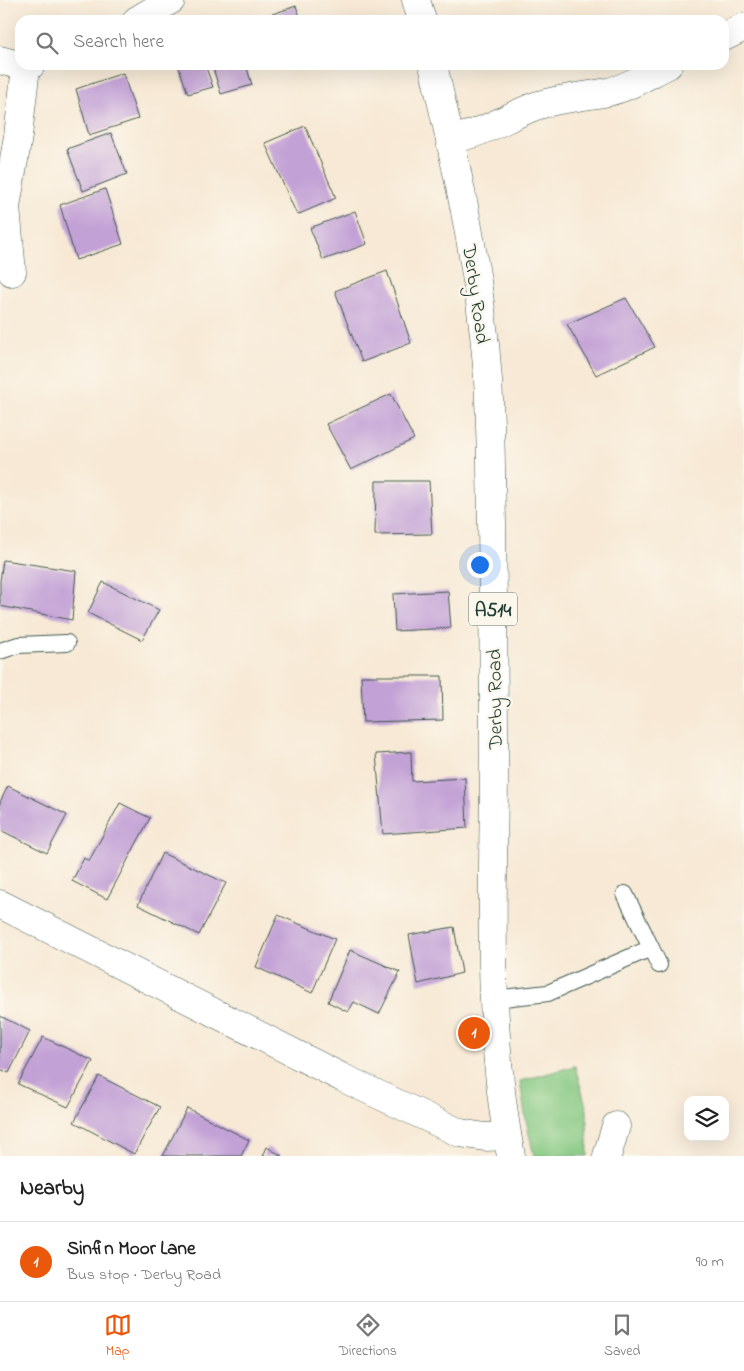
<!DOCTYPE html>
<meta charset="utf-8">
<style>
:root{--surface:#fff;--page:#f6f6f6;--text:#222;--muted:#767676;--line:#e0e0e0;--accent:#ea580c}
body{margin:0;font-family:"Indie Flower",sans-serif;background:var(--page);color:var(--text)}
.controls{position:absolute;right:15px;bottom:15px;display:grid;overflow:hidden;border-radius:10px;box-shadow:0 5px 20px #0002}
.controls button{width:45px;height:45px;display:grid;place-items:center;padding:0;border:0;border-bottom:1px solid var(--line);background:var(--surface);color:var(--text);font:25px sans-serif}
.you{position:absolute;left:479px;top:564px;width:18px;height:18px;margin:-12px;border:4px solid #fff;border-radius:50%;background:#1a73e8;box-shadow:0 0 0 8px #1a73e833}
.badge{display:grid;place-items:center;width:32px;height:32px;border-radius:50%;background:var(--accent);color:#fff;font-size:16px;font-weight:700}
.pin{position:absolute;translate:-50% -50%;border:2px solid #fff;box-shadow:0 1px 5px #0006}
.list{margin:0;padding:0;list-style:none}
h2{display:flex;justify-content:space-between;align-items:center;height:65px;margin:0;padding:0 20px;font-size:21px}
h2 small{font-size:16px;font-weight:400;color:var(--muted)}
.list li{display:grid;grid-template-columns:32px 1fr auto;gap:15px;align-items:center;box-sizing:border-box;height:80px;padding:0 20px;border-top:1px solid var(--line)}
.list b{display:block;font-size:19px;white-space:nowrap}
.list p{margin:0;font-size:16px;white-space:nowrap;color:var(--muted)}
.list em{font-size:16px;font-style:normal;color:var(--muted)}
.icon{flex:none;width:28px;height:28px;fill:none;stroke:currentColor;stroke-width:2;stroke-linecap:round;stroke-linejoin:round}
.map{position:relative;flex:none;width:744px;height:1156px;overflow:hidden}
.search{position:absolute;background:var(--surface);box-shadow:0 5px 20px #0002;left:15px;right:15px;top:15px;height:55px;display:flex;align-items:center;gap:12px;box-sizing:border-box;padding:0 18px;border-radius:15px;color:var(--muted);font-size:19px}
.sheet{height:145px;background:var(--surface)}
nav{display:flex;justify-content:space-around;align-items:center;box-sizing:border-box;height:70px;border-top:1px solid var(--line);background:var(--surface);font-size:14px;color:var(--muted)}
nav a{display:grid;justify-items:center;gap:2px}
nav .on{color:var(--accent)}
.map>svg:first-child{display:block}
.green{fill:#85c881;stroke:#52825a}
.building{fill:#c2a1d6}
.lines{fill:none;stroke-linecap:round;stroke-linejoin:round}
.lane-casing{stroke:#3f574c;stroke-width:18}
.street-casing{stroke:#3f574c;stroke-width:29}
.primary-casing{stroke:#3f574c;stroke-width:29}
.lane{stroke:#fff;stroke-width:16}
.street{stroke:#fff;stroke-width:28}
.primary{stroke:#fff;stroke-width:28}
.labels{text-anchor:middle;stroke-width:4.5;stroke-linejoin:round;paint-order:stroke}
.shield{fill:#fbf7ec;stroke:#61756b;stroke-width:1}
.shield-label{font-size:19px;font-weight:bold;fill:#1f3d34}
.street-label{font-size:20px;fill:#1f3d34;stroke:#fbf7ec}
</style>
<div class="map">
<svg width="744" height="1156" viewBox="0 0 744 1156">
<rect width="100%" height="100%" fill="#fbf7ec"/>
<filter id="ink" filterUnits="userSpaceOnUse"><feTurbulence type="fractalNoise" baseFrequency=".02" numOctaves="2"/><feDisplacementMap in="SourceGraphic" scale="10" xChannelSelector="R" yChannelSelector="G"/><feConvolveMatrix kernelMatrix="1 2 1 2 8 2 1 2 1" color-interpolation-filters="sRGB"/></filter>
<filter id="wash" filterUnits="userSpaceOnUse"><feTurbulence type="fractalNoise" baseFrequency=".0096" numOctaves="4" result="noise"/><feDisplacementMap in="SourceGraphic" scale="20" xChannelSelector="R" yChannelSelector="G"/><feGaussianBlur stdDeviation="1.12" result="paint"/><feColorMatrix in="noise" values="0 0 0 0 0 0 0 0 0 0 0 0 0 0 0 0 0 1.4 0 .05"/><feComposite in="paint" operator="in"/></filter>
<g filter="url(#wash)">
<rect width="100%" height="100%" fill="#f7e9d5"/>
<path class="green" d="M 575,1066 L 587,1110 L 588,1156 L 534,1156 L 525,1116 L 520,1081 Z"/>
<g id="blocks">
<g class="building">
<path d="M 296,6 L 301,20 L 255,20 Z"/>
<path d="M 178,65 L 205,65 L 213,87 L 188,94 Z"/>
<path d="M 212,65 L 246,65 L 252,85 L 221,94 Z"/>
<path d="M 123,73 L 138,119 L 89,135 L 76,89 Z"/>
<path d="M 305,126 L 336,198 L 297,215 L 265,143 Z"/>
<path d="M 111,133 L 127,174 L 83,191 L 67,149 Z"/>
<path d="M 105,189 L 123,244 L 76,260 L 60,205 Z"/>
<path d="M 355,211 L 367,244 L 323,260 L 310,228 Z"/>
<path d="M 387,271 L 411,343 L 362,362 L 335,291 Z"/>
<path d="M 626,298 L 655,347 L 596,375 L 567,324 Z"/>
<path d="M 391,394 L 414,439 L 351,470 L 326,424 Z"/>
<path d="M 376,481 L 429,481 L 432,534 L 375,535 Z"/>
<path d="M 3,560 L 76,571 L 72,620 L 0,606 L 0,581 Z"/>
<path d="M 103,582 L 159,610 L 142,640 L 88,613 Z"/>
<path d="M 448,591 L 451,628 L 395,631 L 393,594 Z"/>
<path d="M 361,676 L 442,676 L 443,720 L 363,722 Z"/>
<path d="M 411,752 L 412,781 L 465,778 L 467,828 L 383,834 L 376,754 Z"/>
<path d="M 8,786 L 67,815 L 47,853 L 0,830 L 0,802 Z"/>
<path d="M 120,803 L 150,818 L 107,899 L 72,881 L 84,858 L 89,861 Z"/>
<path d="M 162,853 L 226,883 L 199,935 L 138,905 Z"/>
<path d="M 278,915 L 335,939 L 312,993 L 256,967 Z"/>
<path d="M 454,927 L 462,973 L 418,984 L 409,935 Z"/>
<path d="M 350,950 L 400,972 L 379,1014 L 354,1002 L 348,1012 L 328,1002 Z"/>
<path d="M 0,1016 L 30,1031 L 9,1073 L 0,1069 Z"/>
<path d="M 43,1037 L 93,1061 L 68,1107 L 18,1084 Z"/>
<path d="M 99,1076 L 160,1107 L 134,1154 L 74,1122 Z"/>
<path d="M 187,1108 L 249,1140 L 241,1156 L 163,1156 Z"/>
<path d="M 267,1147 L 282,1156 L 263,1156 Z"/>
</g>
</g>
</g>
<g filter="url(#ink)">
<use href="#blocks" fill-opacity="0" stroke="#3f574c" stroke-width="1"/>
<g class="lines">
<g class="lane-casing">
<g id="lane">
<path d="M 0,651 L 18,645 L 67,643"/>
<path d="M 651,948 L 659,965"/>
<path d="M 494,999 L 548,993 L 651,948 L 625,894"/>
</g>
</g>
<g class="street-casing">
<g id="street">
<path d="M 137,20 L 171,0"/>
<path d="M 724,37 L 744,27"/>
<path d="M 0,60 L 26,67 L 31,65"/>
<path d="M 451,139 C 480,135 505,118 533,107 C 557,98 583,97 608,92 C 630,87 649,74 668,65"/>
<path d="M 12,272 L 6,207 L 18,136 L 26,67"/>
<path d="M 0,904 L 341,1077 L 460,1133 L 485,1137 L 507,1136"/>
<path d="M 607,1156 L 616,1126"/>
</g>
</g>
<g class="primary-casing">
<g id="primary">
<path d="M 416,0 L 422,20"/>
<path d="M 433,65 C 457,168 481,274 488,380 C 491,427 491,475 492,523 C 493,595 494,666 494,738 C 495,877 484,1018 511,1156"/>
</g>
</g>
<use href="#lane" class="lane"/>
<use href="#street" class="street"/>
<use href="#primary" class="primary"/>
</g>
</g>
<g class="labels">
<rect class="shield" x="469" y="592.5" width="48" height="33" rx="4"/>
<g class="shield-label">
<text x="493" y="616">A514</text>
</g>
<g class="street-label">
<text transform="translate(477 294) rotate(82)" y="7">Derby Road</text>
<text transform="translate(494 699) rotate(-91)" y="7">Derby Road</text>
</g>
</g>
</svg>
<div class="controls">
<button><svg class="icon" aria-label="layers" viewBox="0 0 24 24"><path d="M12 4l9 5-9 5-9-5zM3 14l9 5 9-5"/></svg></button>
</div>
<div class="you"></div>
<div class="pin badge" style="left:474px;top:1033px">1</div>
<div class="search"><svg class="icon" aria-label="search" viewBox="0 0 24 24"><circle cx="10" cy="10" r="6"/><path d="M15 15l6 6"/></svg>Search here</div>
</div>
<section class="sheet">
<h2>Nearby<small></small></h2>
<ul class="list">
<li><span class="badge">1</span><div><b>Sinfin Moor Lane</b><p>Bus stop · Derby Road</p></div><em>90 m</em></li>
</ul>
</section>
<nav>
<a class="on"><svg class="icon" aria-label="map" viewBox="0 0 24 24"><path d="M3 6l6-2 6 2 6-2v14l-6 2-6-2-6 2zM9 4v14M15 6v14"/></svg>Map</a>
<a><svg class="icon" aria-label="directions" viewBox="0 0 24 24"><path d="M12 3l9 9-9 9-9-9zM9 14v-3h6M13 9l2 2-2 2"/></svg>Directions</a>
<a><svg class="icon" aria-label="saved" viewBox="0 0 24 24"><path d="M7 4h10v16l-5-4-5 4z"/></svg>Saved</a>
</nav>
